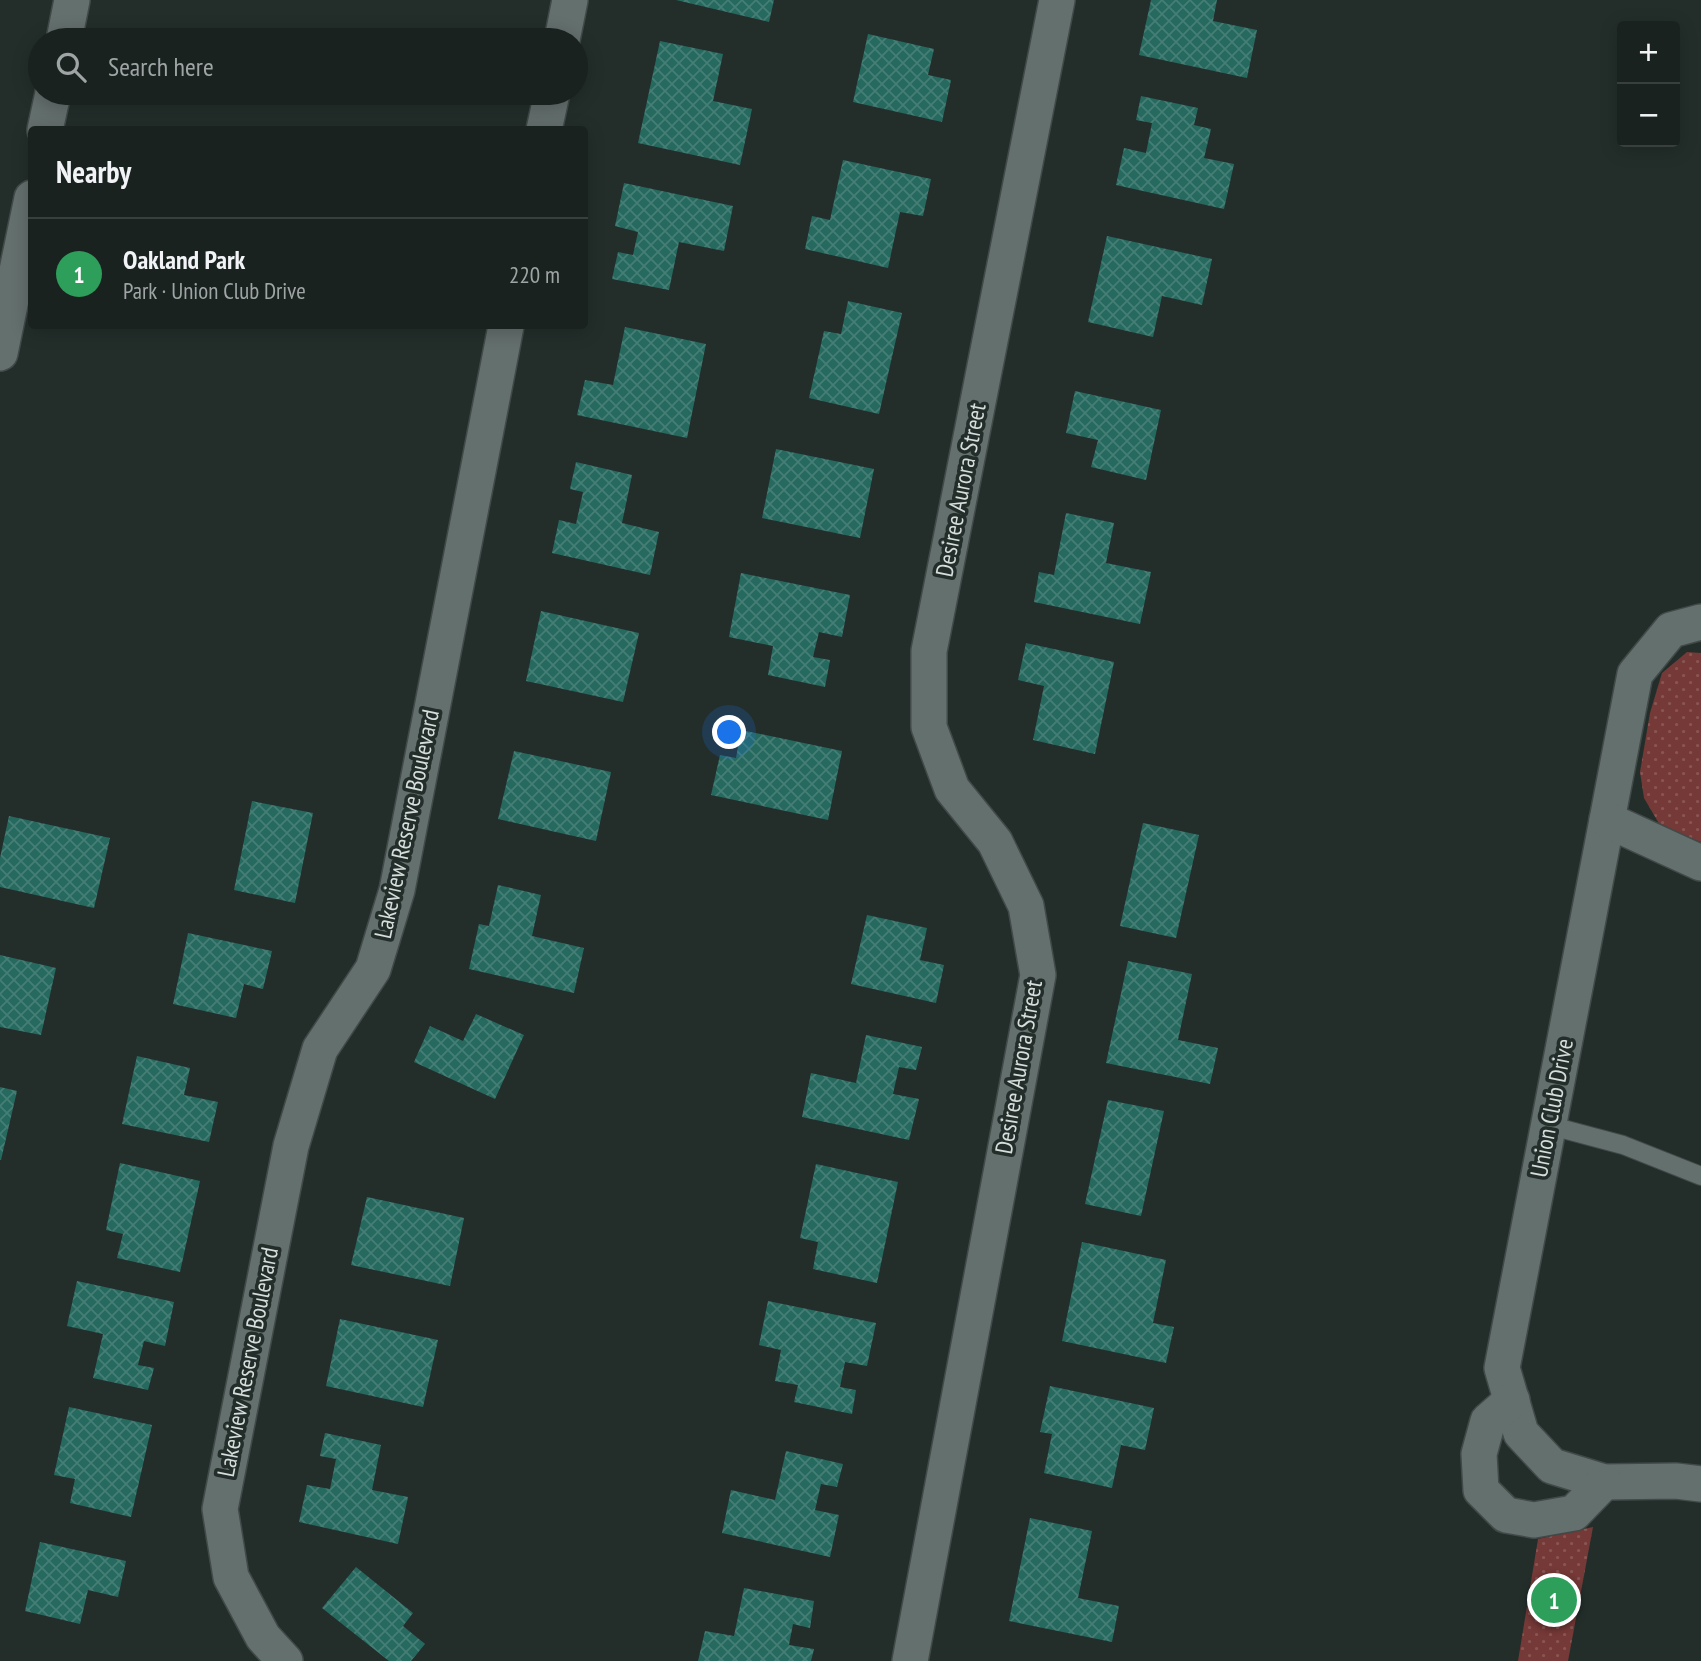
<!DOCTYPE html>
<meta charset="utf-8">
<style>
:root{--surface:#1a2220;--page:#272f2d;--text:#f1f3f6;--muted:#9fa4a5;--line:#383f3e;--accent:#ea580c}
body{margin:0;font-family:"PT Sans Narrow",sans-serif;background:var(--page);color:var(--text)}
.controls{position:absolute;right:21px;top:21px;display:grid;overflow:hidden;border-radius:7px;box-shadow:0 4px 18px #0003}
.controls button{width:63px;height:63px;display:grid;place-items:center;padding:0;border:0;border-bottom:2px solid var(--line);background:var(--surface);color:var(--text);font:35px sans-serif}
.you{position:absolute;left:730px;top:733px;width:24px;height:24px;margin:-18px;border:5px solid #fff;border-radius:50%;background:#1a73e8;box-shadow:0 0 0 10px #1a73e833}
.badge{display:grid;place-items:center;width:46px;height:46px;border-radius:50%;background:var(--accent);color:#fff;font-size:23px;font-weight:700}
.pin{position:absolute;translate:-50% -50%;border:4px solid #fff;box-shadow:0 2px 7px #0006}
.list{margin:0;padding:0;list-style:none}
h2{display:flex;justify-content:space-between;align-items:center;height:91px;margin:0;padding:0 28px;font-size:30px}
h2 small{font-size:23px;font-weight:400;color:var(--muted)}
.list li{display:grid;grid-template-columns:46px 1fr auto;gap:21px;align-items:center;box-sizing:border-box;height:112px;padding:0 28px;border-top:2px solid var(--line)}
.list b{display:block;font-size:26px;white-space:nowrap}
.list p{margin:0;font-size:23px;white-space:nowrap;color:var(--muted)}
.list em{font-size:23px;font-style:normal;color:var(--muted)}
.icon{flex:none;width:38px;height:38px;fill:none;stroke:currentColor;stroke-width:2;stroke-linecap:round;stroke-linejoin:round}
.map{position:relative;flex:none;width:1701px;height:1661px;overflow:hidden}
.search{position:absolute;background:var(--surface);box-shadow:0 4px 18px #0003;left:28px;top:28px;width:560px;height:77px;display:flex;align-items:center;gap:18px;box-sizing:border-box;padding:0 24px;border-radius:38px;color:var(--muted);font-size:26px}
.panel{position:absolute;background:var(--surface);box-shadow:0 4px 18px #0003;left:28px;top:126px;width:560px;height:203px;border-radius:7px}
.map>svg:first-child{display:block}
.park{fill:url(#park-dots)}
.building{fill:url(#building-cross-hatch)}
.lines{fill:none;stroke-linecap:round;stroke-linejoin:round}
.lane-casing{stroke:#414a48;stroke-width:20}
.street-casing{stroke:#414a48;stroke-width:38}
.lane{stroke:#64706e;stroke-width:18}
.street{stroke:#64706e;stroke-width:35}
.labels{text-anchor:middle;stroke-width:7;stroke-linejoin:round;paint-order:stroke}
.street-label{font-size:24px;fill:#d6dddc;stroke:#232e2b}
</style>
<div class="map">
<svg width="1701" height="1661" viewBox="0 0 1701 1661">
<defs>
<pattern id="park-dots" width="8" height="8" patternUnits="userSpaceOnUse" patternTransform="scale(1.75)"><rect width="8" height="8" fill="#753937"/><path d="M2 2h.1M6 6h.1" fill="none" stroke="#885553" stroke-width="1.8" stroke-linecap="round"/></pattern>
<pattern id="building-cross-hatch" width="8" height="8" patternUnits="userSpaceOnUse" patternTransform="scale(1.75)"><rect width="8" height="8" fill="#26695f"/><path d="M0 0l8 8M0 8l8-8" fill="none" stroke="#457e75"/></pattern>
</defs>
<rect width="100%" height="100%" fill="#232e2b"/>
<g class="park">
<path d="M 1687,652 L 1701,653 L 1701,842 L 1661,827 L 1644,798 L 1640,772 L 1650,713 L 1662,673 Z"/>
<path d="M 1593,1527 L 1568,1661 L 1518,1661 L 1538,1539 Z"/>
</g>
<g class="building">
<path d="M 676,0 L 774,0 L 769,22 Z"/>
<path d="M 1151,0 L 1217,0 L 1213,21 L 1257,30 L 1247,78 L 1139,55 Z"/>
<path d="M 868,34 L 934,49 L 928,75 L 951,80 L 942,122 L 853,102 Z"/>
<path d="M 660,41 L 723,54 L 713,101 L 752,109 L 740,165 L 638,143 Z"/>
<path d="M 1141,96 L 1198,108 L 1194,125 L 1211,129 L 1204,158 L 1234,164 L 1224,209 L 1116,185 L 1124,148 L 1146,153 L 1152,123 L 1136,120 Z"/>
<path d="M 843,160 L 931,179 L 923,216 L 900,212 L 888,268 L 805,249 L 812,216 L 830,220 Z"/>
<path d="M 624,183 L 733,206 L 724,251 L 679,242 L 669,290 L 612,279 L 618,252 L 633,255 L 638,232 L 615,226 Z"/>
<path d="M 1107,236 L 1212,259 L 1202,305 L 1162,296 L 1153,337 L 1088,322 Z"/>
<path d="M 848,301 L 902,313 L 879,414 L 809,398 L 824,331 L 841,334 Z"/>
<path d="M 625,327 L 706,344 L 687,438 L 577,415 L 585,380 L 613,385 Z"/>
<path d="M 1075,391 L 1161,410 L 1146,480 L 1091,467 L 1098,440 L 1066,433 Z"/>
<path d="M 776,449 L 874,469 L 860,538 L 762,518 Z"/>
<path d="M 576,462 L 632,475 L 622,523 L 659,532 L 650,575 L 552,553 L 559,520 L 576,524 L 583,492 L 570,489 Z"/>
<path d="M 1066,513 L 1114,523 L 1106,563 L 1151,572 L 1140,624 L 1034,602 L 1039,572 L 1054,575 Z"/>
<path d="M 741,573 L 850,595 L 842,637 L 819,632 L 813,657 L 830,660 L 825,687 L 768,675 L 773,646 L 729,637 Z"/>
<path d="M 541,611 L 639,633 L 623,702 L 526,681 Z"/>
<path d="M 1026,643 L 1114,662 L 1095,754 L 1033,740 L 1044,686 L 1018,680 Z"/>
<path d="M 741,730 L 842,751 L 828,820 L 711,795 L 720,755 L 736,758 Z"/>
<path d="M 514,751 L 611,772 L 596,841 L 498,819 Z"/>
<path d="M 252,801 L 313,813 L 295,903 L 234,890 Z"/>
<path d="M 9,816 L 110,838 L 94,908 L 0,887 L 0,858 Z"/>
<path d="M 1143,823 L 1199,835 L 1176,938 L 1120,926 Z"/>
<path d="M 498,885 L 541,895 L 532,936 L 584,948 L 574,993 L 469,969 L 479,924 L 489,926 Z"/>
<path d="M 867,915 L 927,928 L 920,960 L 944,965 L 936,1003 L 851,984 Z"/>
<path d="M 188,933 L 272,951 L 263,989 L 244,984 L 236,1018 L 173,1004 Z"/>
<path d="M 0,955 L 56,968 L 41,1035 L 0,1027 Z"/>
<path d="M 1128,961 L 1192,974 L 1178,1040 L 1218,1048 L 1210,1084 L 1106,1063 Z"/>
<path d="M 476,1014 L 524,1035 L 495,1099 L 414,1062 L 430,1026 L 463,1041 Z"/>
<path d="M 866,1035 L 922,1047 L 916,1070 L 899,1067 L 893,1094 L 919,1099 L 909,1140 L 802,1117 L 811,1073 L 856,1083 Z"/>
<path d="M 137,1056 L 190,1068 L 184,1095 L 218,1102 L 209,1142 L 122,1124 Z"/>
<path d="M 0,1087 L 17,1091 L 1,1160 L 0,1160 Z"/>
<path d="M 1108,1100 L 1164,1111 L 1141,1216 L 1085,1204 Z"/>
<path d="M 120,1163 L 200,1181 L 180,1272 L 117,1258 L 123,1234 L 106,1230 Z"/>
<path d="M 816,1164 L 898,1182 L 877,1283 L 813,1269 L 818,1242 L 800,1238 Z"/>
<path d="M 367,1197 L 464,1218 L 450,1286 L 351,1265 Z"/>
<path d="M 1082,1242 L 1166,1260 L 1153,1323 L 1174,1327 L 1166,1363 L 1062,1341 Z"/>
<path d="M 77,1281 L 174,1302 L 165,1346 L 144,1341 L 138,1365 L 154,1368 L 148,1390 L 93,1378 L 103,1334 L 67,1326 Z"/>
<path d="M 768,1301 L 876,1323 L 867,1366 L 845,1362 L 840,1387 L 856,1390 L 852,1414 L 794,1402 L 798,1385 L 775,1381 L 781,1350 L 759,1345 Z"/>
<path d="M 340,1319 L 438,1340 L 423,1407 L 326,1386 Z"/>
<path d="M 1050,1386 L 1154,1408 L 1145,1450 L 1121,1445 L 1112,1488 L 1044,1473 L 1052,1434 L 1040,1432 Z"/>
<path d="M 69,1407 L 152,1425 L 131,1517 L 70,1503 L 75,1479 L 54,1475 Z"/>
<path d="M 325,1433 L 381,1445 L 372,1490 L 408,1497 L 398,1544 L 299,1522 L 307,1485 L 330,1489 L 336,1459 L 320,1456 Z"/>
<path d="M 786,1451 L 843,1464 L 837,1487 L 821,1484 L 815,1510 L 839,1515 L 830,1557 L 722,1533 L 731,1490 L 775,1500 Z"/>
<path d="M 1030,1518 L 1092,1531 L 1078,1598 L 1119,1606 L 1112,1642 L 1009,1621 Z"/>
<path d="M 40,1542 L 126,1561 L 118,1597 L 88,1590 L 80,1624 L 25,1611 Z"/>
<path d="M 356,1567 L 413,1613 L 403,1626 L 425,1644 L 411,1661 L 389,1661 L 322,1608 Z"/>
<path d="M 744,1588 L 814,1601 L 810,1628 L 793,1624 L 789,1645 L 814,1649 L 811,1661 L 698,1661 L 705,1631 L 734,1636 Z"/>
</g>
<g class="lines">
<g class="lane-casing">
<path id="lane" d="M 1548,1125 L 1623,1145 L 1701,1176"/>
</g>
<g class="street-casing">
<g id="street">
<path d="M 64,40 L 72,0"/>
<path d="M 562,40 L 570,0"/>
<path d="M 45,130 L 53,93"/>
<path d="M 544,130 L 552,93"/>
<path d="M 0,353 L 32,198"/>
<path d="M 1701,622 L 1671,630 L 1635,674 L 1502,1368 L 1521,1433 L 1552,1466 L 1604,1482 L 1676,1481 L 1701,1484"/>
<path d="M 1607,820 L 1701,863"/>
<path d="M 1512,1400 L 1488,1421 L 1479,1454 L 1481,1490 L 1506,1515 L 1534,1520 L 1574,1513 L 1604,1482"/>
<path d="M 285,1661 L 263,1637 L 231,1577 L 220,1509 L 291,1146 L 320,1049 L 373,969 L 397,890 L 506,326"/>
<path d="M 910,1661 L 1038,975 L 1026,906 L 995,842 L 952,789 L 929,727 L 929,651 L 1057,0"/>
</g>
</g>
<use href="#lane" class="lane"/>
<use href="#street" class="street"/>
</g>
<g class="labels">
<g class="street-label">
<text transform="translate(961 490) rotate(-79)" y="8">Desiree Aurora Street</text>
<text transform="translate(407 824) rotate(-78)" y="8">Lakeview Reserve Boulevard</text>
<text transform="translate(1019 1067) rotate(-80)" y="8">Desiree Aurora Street</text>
<text transform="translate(1552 1108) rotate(-79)" y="8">Union Club Drive</text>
<text transform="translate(248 1362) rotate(-79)" y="8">Lakeview Reserve Boulevard</text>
</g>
</g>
</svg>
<div class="controls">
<button>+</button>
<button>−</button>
</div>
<div class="you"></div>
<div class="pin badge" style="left:1554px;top:1600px;background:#2e9e5b">1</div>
<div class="search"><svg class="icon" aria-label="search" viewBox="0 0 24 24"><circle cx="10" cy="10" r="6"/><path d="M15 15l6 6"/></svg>Search here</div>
<section class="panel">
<h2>Nearby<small></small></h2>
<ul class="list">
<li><span class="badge" style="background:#2e9e5b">1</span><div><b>Oakland Park</b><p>Park · Union Club Drive</p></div><em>220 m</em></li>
</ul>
</section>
</div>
